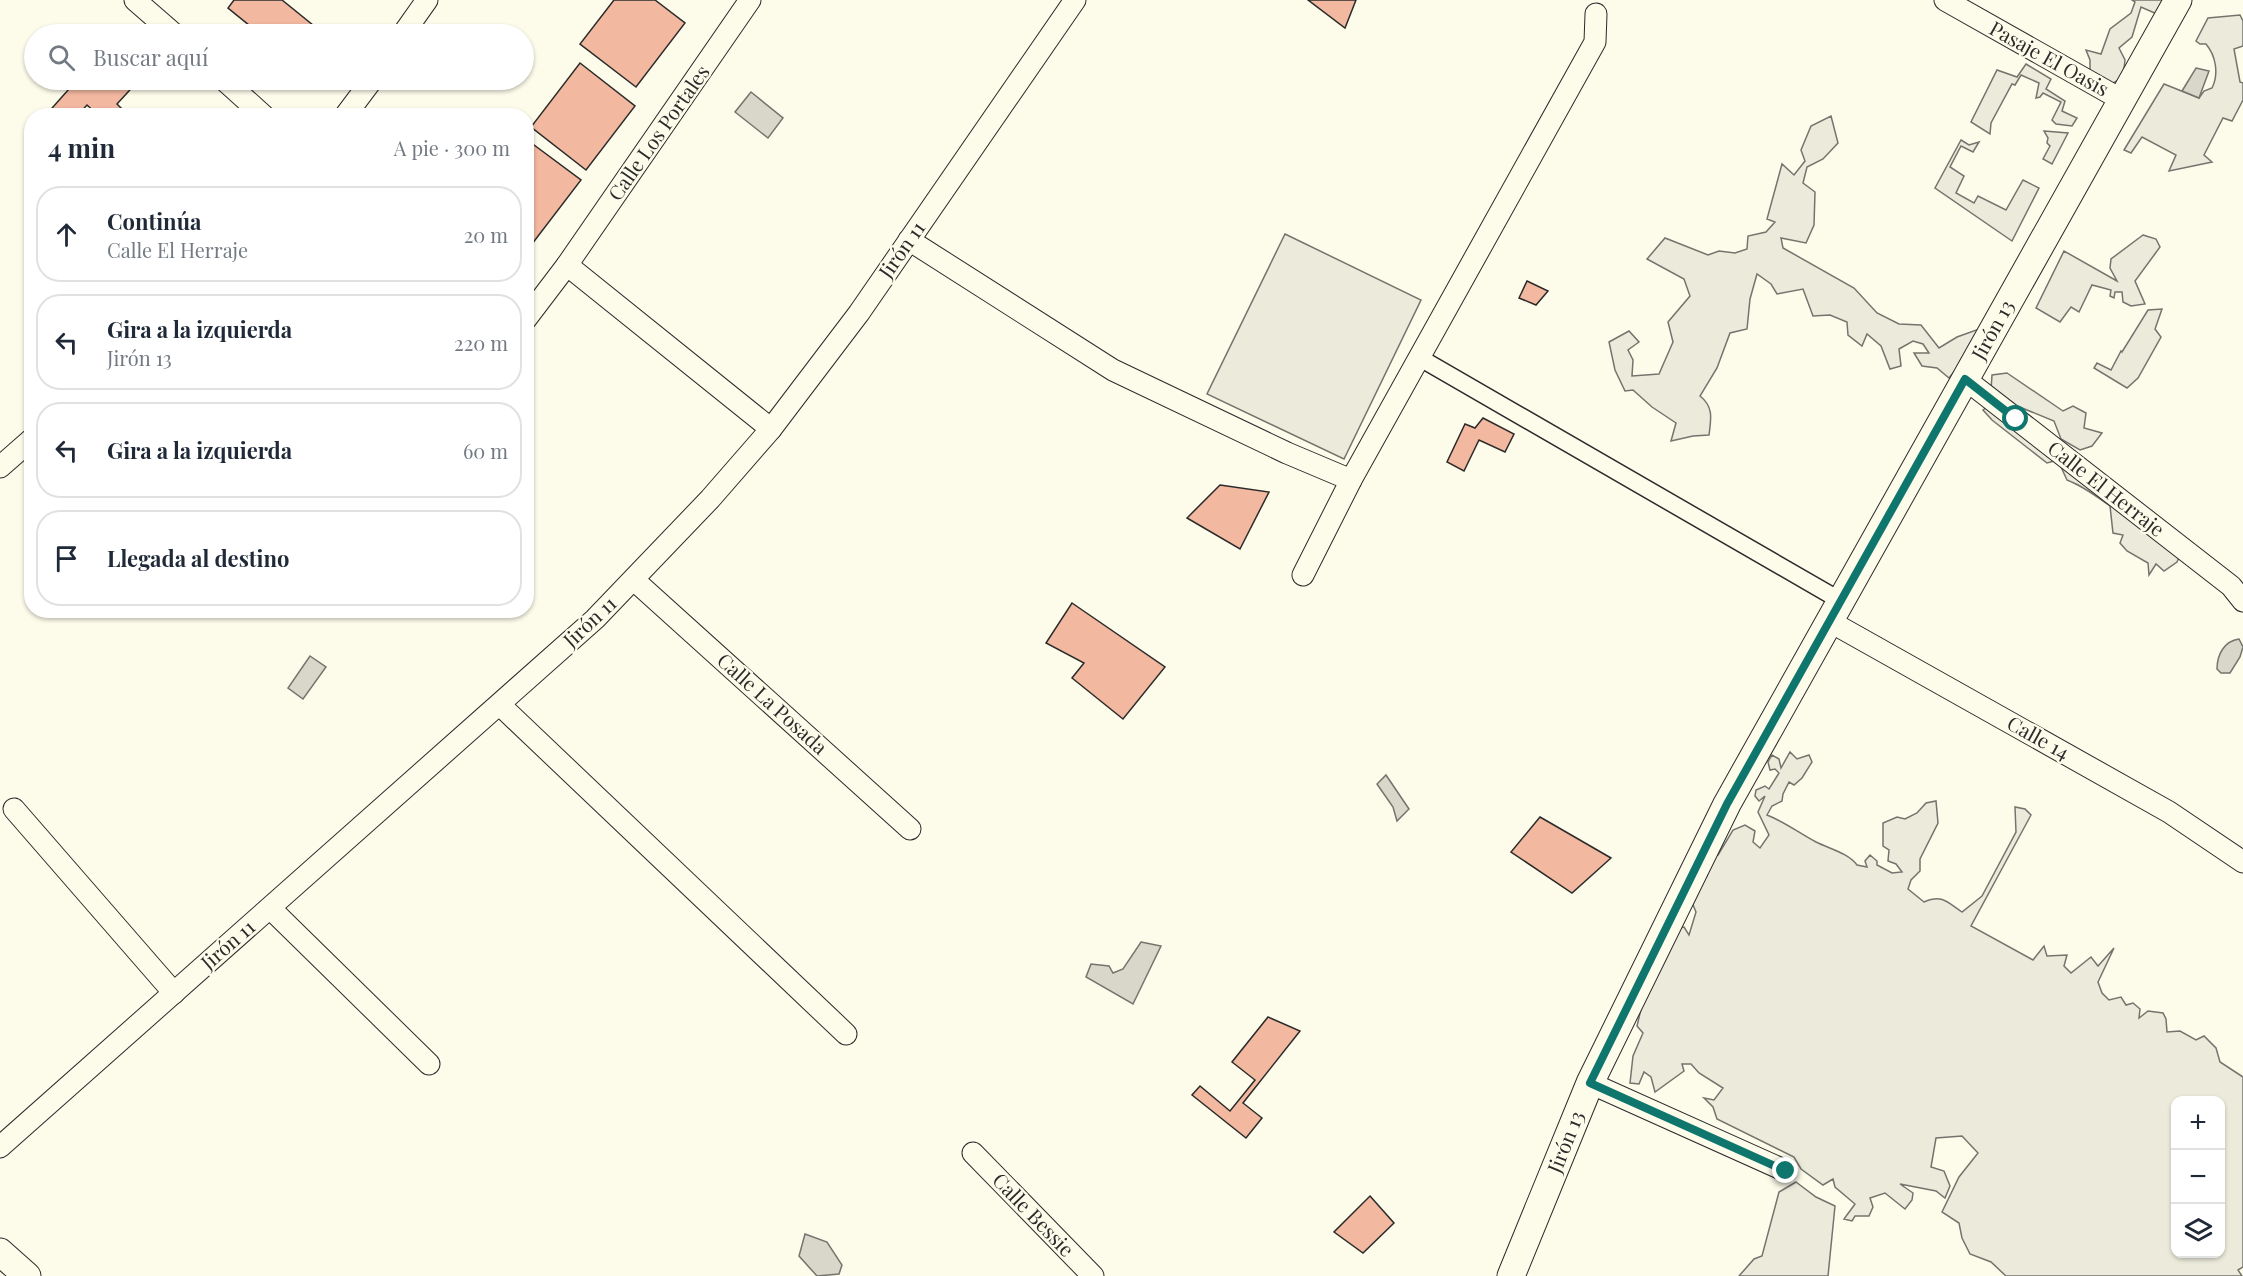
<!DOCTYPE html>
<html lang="es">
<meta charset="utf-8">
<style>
:root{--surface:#fff;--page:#f2f2f3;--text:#1f2937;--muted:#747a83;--line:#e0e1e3}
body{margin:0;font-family:"Playfair Display",serif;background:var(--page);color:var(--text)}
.controls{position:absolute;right:18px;bottom:18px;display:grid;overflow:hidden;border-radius:12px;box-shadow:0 2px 4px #0004}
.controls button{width:54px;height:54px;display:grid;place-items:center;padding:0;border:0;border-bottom:2px solid var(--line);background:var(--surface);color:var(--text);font:30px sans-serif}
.stop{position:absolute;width:18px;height:18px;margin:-14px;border:4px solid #0f766e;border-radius:50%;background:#fff}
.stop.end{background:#0f766e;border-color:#fff;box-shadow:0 2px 6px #0008}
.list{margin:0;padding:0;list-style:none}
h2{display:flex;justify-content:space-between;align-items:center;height:78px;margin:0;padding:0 24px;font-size:26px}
h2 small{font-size:20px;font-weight:400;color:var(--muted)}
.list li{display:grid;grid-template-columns:39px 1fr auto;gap:18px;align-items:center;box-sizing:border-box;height:96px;margin:0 12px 12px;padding:0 12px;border:2px solid var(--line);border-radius:24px}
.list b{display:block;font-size:22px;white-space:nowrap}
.list p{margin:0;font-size:20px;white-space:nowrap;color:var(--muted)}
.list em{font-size:20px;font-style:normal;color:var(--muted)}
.icon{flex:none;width:33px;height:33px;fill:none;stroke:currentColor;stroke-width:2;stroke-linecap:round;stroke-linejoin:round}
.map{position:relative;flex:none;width:2243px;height:1276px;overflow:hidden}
.search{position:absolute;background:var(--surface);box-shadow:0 2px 4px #0004;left:24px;top:24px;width:510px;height:66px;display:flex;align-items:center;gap:15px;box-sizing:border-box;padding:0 21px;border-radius:33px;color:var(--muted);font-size:22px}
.panel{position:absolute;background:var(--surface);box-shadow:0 2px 4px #0004;left:24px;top:108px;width:510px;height:510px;border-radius:24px}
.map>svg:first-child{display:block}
.green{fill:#ecebdb;stroke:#74746e;stroke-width:1.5;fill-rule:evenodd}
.water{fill:#d8d7c9;stroke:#74746e;stroke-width:1.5}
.building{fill:#f2b8a0;stroke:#2b2b2b;stroke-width:1.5}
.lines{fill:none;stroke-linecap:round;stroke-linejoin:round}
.pedestrian-casing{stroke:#2b2b2b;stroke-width:19}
.minor-casing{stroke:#2b2b2b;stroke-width:23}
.tertiary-casing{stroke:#2b2b2b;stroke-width:29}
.pedestrian{stroke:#fdfbea;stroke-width:16}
.minor{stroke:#fdfbea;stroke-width:21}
.tertiary{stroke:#fdfbea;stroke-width:27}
.route{stroke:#0f766e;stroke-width:8}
.labels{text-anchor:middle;stroke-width:4.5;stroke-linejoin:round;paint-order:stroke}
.street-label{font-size:20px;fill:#2b2b2b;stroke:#fdfbea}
</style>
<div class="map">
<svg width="2243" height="1276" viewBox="0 0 2243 1276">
<rect width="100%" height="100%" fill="#fdfbea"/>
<g class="green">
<path d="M 2132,0 L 2168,0 L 2157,14 L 2141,7 L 2132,37 L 2119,48 L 2125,60 L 2123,77 L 2112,84 L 2090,73 L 2090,60 L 2086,50 L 2101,54 L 2110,29 L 2131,13 L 2135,2 Z"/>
<path d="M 2240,15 L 2243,21 L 2243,46 L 2234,49 L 2240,82 L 2243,83 L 2243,100 L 2232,121 L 2223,118 L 2204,155 L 2212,162 L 2169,171 L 2176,155 L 2142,137 L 2131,153 L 2124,150 L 2164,84 L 2199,98 L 2204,91 L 2212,88 C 2219,74 2216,56 2206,44 L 2200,44 L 2196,41 L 2208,18 Z"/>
<path d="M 2026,64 L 2051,79 L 2046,89 L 2065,101 L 2062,111 L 2077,118 L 2072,126 L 2056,124 L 2052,120 L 2061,102 L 2043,93 L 2040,97 L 2036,98 L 2039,83 L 2021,75 L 2015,85 L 2012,84 L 1991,123 L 1990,134 L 1971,122 L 1997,70 L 2017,77 Z"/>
<path d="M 1831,116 L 1838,143 L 1823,159 L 1807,167 L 1803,183 L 1815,192 L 1814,225 L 1806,243 L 1781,238 L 1783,248 L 1854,288 L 1877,313 L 1899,324 L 1921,325 L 1939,348 L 1957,337 L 1979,329 L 1962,362 L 1949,378 L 1937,368 L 1922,366 L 1914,353 L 1929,353 L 1923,344 L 1913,341 L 1899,349 L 1901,366 L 1890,369 L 1881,346 L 1867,334 L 1862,346 L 1848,335 L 1847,322 L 1830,315 L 1813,316 L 1803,289 L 1777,294 L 1771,284 L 1757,274 L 1750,299 L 1747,329 L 1730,333 L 1717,368 L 1700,396 C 1714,407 1711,419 1709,435 L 1693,436 L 1671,441 L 1676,423 L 1652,407 L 1633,390 L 1625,391 L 1615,370 L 1609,342 L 1629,331 L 1639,342 L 1628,350 L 1633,360 L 1632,376 L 1659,374 L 1673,342 L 1668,322 L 1690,296 L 1684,279 L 1647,259 L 1665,238 L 1708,255 L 1719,251 L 1735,253 L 1747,249 L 1748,236 L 1766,232 L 1775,222 L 1767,219 L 1782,164 L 1794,175 L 1805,161 L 1801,150 L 1811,126 Z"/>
<path d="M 2044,131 L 2068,133 L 2052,164 L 2043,159 L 2050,146 L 2047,143 L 2048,138 Z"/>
<path d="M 1961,140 L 1969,145 L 1979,142 L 1973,152 L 1961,146 L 1950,167 L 1964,176 L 1956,193 L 1974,203 L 1978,196 L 2006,210 L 2023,180 L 2039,188 L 2012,241 L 1935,188 Z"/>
<path d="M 1285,234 L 1421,300 L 1344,459 L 1207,394 Z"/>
<path d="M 2143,235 L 2156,239 L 2160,247 L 2135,281 L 2145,304 L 2131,306 L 2123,302 L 2122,292 L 2115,292 L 2114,298 L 2110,296 L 2111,290 L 2092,285 L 2079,312 L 2071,307 L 2060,322 L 2036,308 L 2064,251 L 2117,281 L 2110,268 L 2111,259 Z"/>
<path d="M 2162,309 L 2155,329 L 2161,337 L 2138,378 L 2127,388 L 2094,368 L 2097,363 L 2111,370 L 2121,351 L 2122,352 L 2148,310 Z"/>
<path d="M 2007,373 L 2063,411 L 2073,406 L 2086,413 L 2084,428 L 2102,433 L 2092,446 L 2080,450 L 2061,439 L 2054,421 L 2010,403 L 1991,390 L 1992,375 Z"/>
<path d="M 1991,404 L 2181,553 L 2177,562 L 2164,571 L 2156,564 L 2149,575 L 2148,563 L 2127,551 L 2120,543 L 2123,535 L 2113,533 L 2110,506 C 2096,496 2083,486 2067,480 L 2061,467 L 2054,461 L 2047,463 L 1992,420 L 1983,410 Z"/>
<path d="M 1790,752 L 1797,759 L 1809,755 L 1812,762 L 1802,778 L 1794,785 L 1789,782 L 1783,794 L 1782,801 L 1772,806 L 1767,815 C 1785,822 1799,833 1816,842 C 1830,849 1848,853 1857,865 L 1867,867 L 1865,861 L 1870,855 L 1877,861 L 1877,865 L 1892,873 L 1902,872 L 1896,864 L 1888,861 L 1889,850 L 1883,846 L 1883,823 L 1897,817 L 1905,819 L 1917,813 L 1926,803 L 1936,801 L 1938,823 L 1920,859 L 1920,871 L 1911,880 L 1908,889 L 1924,902 C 1942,894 1947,902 1962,912 L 1982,896 L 2016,832 L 2015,807 L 2025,809 L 2031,815 L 1971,926 L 2033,960 L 2044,946 L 2047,956 L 2067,955 L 2064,966 L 2071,973 L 2091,957 L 2098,966 L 2114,948 L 2098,982 L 2102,993 L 2109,1000 L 2121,997 L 2126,1005 L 2133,1003 L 2140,1009 L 2139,1018 L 2148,1011 L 2163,1013 L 2166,1019 L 2167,1032 L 2180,1031 L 2196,1040 L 2204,1036 L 2216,1048 L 2220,1062 L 2243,1077 L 2243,1267 L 2238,1270 L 2242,1276 L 2006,1276 L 1991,1262 L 1970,1254 L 1962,1238 L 1959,1223 L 1942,1212 L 1959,1177 L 1978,1153 L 1962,1136 L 1936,1138 L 1931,1167 L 1944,1171 L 1950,1186 L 1945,1198 L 1936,1191 L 1900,1184 L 1913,1193 L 1912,1200 L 1905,1209 L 1885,1193 L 1870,1198 L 1873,1207 L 1869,1216 L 1855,1216 L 1852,1221 L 1844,1219 L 1855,1204 L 1835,1187 L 1833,1179 L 1823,1185 L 1801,1169 L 1794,1157 L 1717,1119 L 1713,1107 L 1704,1098 L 1714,1100 L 1723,1088 L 1699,1073 L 1691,1064 L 1682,1064 L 1684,1071 L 1655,1092 L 1651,1077 L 1644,1072 L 1639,1084 L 1630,1083 L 1633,1056 L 1643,1033 L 1637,1026 L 1646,988 L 1673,929 L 1684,927 L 1689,935 L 1696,912 L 1691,900 L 1695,882 L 1707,876 L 1708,857 L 1718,855 L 1733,830 L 1745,825 L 1755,831 L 1753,842 L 1760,848 L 1769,835 L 1758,812 L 1765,796 L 1759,801 L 1755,796 L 1756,790 L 1765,786 L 1769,789 L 1779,773 L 1775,769 L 1770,770 L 1768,762 L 1772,755 L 1779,759 L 1781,768 ZM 2176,1100 L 2220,1100 L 2220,1254 L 2176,1254 Z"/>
<path d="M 1796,1182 L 1816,1197 L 1835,1206 L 1828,1276 L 1739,1276 L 1754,1259 L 1762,1256 L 1779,1192 Z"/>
</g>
<g class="water">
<path d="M 2196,68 L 2209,71 L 2199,98 L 2182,91 Z"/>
<path d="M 751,92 L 783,118 L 768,138 L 735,112 Z"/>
<path d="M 2239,639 L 2243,647 L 2240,657 L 2230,673 L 2221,673 L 2217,669 C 2217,655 2224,641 2239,639 Z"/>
<path d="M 310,656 L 326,667 L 303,699 L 288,688 Z"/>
<path d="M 1386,775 L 1409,809 L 1397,821 L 1393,807 L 1377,784 Z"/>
<path d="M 1141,942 L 1161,946 L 1133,1004 L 1086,977 L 1091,964 L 1109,966 L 1113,973 L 1123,969 Z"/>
<path d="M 805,1234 L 827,1242 L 842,1265 L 839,1274 L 817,1276 L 799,1256 Z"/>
</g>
<g class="building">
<path d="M 234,0 L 282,0 L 324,34 L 260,34 L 228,8 Z"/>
<path d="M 614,0 L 655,0 L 685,23 L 636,87 L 580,44 Z"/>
<path d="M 1308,0 L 1356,0 L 1345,28 Z"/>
<path d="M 580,63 L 635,106 L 586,170 L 531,127 Z"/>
<path d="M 77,80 L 139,80 L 117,104 L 129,116 L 99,116 L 87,105 L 77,116 L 45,116 Z"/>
<path d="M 526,139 L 581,180 L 532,244 L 526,240 Z"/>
<path d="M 1527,281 L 1548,291 L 1536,305 L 1519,298 Z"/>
<path d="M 1483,418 L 1514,434 L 1505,452 L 1479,440 L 1464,471 L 1447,462 L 1465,424 L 1475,428 Z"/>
<path d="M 1220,485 L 1269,492 L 1240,549 L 1187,518 Z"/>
<path d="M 1072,603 L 1165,667 L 1123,719 L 1072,678 L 1084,663 L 1046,643 Z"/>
<path d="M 1540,817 L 1611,858 L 1572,893 L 1511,852 Z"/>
<path d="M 1268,1017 L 1300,1031 L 1243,1103 L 1262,1118 L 1246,1138 L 1192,1095 L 1200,1086 L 1230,1111 L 1255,1080 L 1232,1062 Z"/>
<path d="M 1370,1196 L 1394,1223 L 1363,1253 L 1334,1232 Z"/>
</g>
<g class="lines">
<g class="pedestrian-casing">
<path id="pedestrian" d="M 1420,358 L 1841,601"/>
</g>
<g class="minor-casing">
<g id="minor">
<path d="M 135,0 L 174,34"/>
<path d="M 1945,0 L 2122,100"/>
<path d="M 403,34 L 427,0"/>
<path d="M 224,80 L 264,116"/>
<path d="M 345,116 L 372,80"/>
<path d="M 909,240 L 1113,370 L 1287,453 L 1351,480"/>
<path d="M 567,265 L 771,429"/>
<path d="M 526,319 L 567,265 L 750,0"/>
<path d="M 1965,379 L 2231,586 L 2243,601"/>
<path d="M 0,467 L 32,439"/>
<path d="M 1303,575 L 1351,480 L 1595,42 L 1596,14"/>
<path d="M 634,580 L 910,829"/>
<path d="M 1829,621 L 2169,812 L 2243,862"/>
<path d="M 500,705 L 846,1034"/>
<path d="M 14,809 L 174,993"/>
<path d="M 270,908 L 429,1064"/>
<path d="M 1590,1083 L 1786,1171"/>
<path d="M 0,1147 L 595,619 L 710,499 L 771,429 L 859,313 L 1075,0"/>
<path d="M 973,1153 L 1093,1276"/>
</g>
</g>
<g class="tertiary-casing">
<g id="tertiary">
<path d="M 0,1252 L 27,1276"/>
<path d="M 1511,1276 L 1590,1083 L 1727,804 L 2178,0"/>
</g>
</g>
<use href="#pedestrian" class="pedestrian"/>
<use href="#minor" class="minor"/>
<use href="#tertiary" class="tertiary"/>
</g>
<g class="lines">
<path class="route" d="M 1786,1171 L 1590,1083 L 1727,804 L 1965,379 L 2016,419"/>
</g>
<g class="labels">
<g class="street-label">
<text transform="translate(2049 59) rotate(29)" y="7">Pasaje El Oasis</text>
<text transform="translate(659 133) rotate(-55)" y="7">Calle Los Portales</text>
<text transform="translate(902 250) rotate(-55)" y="7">Jirón 11</text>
<text transform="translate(1993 330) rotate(-61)" y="7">Jirón 13</text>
<text transform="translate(2106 489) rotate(38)" y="7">Calle El Herraje</text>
<text transform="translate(590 622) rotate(-43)" y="7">Jirón 11</text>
<text transform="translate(772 704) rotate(42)" y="7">Calle La Posada</text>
<text transform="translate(2038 738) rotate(29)" y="7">Calle 14</text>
<text transform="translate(228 945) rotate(-41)" y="7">Jirón 11</text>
<text transform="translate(1566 1142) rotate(-68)" y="7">Jirón 13</text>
<text transform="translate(1033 1215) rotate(46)" y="7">Calle Bessie</text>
</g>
</g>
</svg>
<div class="controls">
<button>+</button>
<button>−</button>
<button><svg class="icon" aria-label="layers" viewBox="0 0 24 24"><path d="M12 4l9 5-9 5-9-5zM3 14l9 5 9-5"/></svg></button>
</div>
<div class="stop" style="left:2016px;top:419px"></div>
<div class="stop end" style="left:1786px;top:1171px"></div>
<div class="search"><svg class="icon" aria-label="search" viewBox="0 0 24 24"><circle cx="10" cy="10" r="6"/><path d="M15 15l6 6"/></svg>Buscar aquí</div>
<section class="panel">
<h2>4 min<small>A pie · 300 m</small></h2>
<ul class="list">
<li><svg class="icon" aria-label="ahead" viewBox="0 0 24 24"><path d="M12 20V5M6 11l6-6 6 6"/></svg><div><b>Continúa</b><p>Calle El Herraje</p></div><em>20 m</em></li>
<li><svg class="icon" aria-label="left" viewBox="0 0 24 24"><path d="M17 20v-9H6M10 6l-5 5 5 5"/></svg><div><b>Gira a la izquierda</b><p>Jirón 13</p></div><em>220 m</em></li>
<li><svg class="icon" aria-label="left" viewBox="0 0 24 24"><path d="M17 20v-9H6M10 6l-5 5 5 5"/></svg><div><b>Gira a la izquierda</b></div><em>60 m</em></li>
<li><svg class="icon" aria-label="arrive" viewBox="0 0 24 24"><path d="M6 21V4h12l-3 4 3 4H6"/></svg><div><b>Llegada al destino</b></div></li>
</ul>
</section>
</div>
